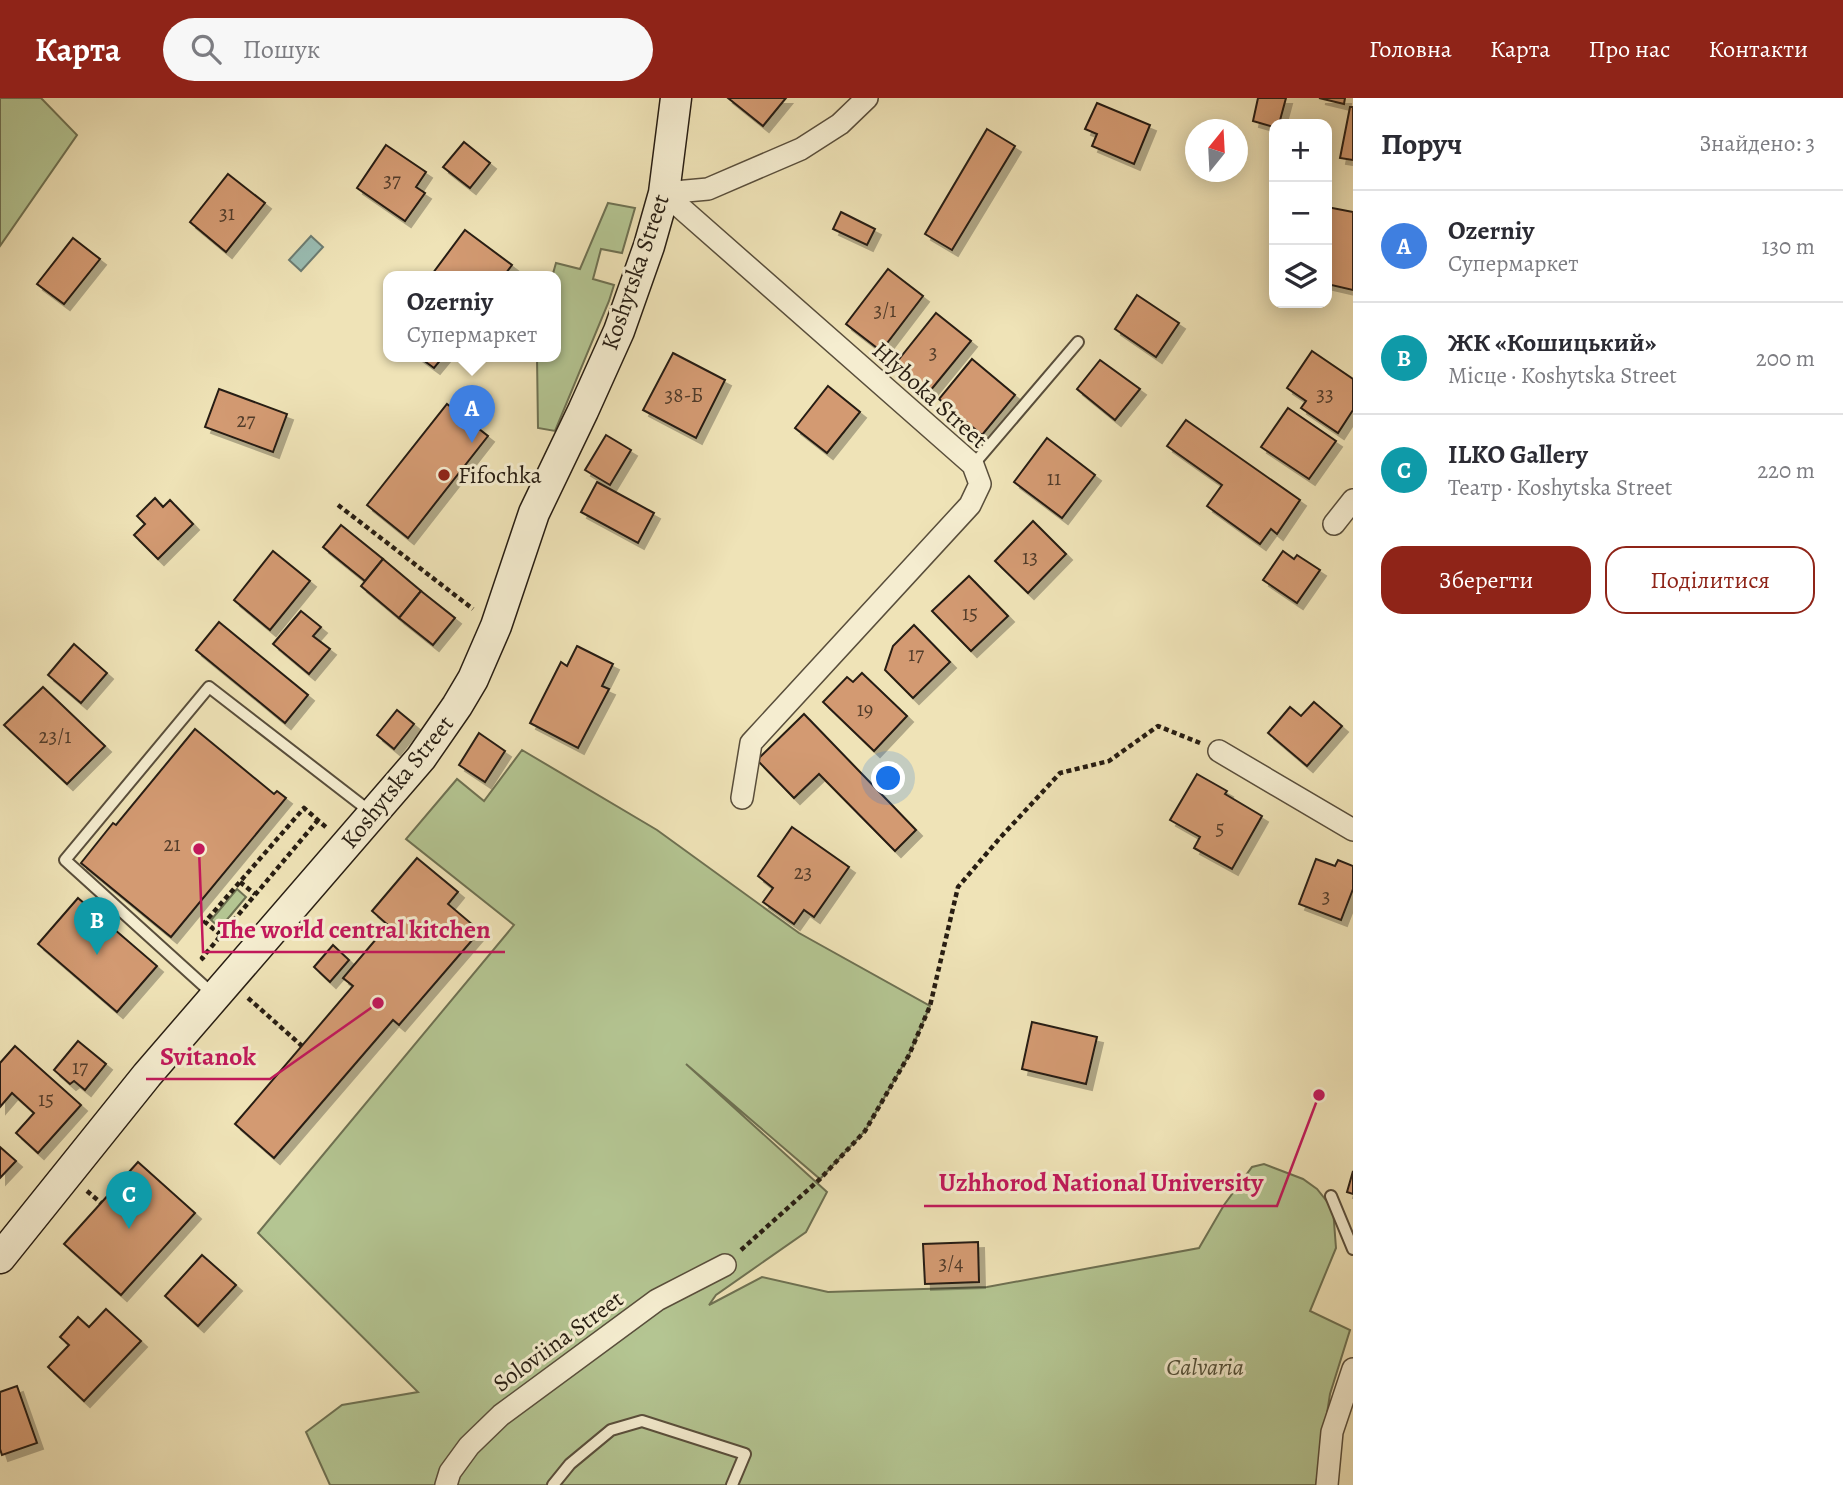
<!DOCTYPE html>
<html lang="uk">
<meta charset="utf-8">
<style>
:root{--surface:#fff;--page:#f7f7f7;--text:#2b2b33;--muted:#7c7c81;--line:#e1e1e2;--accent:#8f2418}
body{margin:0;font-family:Alegreya,serif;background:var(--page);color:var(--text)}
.controls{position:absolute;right:21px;top:21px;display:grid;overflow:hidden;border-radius:14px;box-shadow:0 4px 18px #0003}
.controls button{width:63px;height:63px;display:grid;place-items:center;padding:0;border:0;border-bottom:2px solid var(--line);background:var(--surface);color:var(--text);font:35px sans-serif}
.compass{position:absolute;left:1185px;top:21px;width:63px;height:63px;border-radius:50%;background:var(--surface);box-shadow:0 4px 18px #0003;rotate:18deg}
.you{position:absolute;left:889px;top:681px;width:24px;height:24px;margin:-18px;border:5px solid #fff;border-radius:50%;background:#1a73e8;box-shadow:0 0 0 10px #1a73e833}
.badge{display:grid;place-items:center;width:46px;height:46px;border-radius:50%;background:var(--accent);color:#fff;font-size:23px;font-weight:700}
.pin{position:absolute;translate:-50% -58px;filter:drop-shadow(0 2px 4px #0008)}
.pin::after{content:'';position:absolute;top:37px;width:24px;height:21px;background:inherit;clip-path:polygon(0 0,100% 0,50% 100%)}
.popup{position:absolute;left:383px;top:173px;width:178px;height:91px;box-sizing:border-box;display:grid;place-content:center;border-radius:14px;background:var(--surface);filter:drop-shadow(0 2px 5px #0005);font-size:23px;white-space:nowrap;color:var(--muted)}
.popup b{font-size:26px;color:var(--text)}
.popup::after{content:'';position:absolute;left:50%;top:100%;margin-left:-14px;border:14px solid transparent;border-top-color:var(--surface)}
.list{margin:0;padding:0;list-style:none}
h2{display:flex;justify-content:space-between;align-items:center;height:91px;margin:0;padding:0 28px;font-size:30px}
h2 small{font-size:23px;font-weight:400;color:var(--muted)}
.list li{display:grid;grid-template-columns:46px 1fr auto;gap:21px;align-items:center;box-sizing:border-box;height:112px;padding:0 28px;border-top:2px solid var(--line)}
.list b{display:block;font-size:26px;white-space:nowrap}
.list p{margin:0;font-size:23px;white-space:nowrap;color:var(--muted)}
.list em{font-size:23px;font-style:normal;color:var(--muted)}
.actions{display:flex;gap:14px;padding:21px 28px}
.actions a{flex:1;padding:16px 0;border:2px solid var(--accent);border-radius:21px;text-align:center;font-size:24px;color:var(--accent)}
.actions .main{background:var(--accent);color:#fff}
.icon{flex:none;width:38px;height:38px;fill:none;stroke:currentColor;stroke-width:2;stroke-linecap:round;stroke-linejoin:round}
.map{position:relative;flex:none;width:1353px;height:1387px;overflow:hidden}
header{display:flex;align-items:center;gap:42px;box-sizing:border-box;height:98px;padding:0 35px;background:var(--accent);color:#fff}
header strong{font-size:33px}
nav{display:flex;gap:38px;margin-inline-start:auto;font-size:24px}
.search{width:490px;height:63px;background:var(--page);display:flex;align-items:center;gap:18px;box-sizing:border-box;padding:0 24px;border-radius:38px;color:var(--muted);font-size:26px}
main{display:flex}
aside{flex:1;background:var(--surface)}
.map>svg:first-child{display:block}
.green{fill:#b4c592;stroke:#6e7152;stroke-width:2}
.water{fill:#9abdb3;stroke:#6c7d73;stroke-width:2}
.building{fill:#d39a72;stroke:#271d12;stroke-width:2;filter:url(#shadow)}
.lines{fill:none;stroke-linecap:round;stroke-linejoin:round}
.lane-casing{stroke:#594e3b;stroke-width:14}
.street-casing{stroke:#594e3b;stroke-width:24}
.secondary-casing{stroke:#271d12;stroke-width:33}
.path{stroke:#271d12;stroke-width:4.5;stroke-dasharray:5 3.5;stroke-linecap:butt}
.lane{stroke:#f5edd0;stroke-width:10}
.street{stroke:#f5edd0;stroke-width:21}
.secondary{stroke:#f5edd0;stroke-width:30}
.poi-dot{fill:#8f2418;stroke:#f5edd0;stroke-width:2.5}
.labels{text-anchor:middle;stroke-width:6;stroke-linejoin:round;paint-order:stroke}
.number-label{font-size:21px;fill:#523c2a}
.street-label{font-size:24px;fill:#271d12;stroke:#f5edd0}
.poi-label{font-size:24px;fill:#271d12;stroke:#f5edd0;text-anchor:start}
.park-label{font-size:24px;font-style:italic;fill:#514f38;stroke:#f5edd0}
.leader{fill:none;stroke:#c2185b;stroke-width:2.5}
.callout-dot{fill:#c2185b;stroke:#f5edd0;stroke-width:2.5}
.callout-label{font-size:26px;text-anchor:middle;font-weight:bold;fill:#c2185b;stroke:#f5edd0;stroke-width:6;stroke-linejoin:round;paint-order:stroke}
</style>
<header>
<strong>Карта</strong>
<div class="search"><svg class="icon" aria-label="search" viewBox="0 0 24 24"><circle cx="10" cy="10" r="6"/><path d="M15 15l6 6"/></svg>Пошук</div>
<nav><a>Головна</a><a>Карта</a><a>Про нас</a><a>Контакти</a></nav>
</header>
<main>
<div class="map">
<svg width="1353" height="1387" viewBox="0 0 1353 1387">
<defs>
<filter id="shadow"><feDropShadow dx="6" dy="6" stdDeviation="0" flood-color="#0004"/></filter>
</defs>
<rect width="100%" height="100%" fill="#efe3b7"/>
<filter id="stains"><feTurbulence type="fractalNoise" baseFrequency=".00286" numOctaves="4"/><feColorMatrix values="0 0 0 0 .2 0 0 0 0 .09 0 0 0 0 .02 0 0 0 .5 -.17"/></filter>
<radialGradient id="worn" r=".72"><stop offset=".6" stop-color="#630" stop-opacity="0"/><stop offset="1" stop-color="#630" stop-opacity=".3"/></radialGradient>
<g class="green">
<path d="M 0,0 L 41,0 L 77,37 L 0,148 Z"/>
<path d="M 608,105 L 635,110 L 622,155 L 601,151 L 593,181 L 614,187 L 609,203 L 555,333 L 538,330 L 537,259 L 556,259 L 556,179 L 552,179 L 556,165 L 580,171 Z"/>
<path d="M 522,652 L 657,732 L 799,835 L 930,908 L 909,957 L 865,1033 L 820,1081 L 686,966 L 827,1094 L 806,1134 L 716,1197 L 709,1207 L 762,1179 L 828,1194 L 987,1189 L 1199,1150 L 1224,1107 L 1252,1069 L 1264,1066 L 1303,1081 L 1317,1091 L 1333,1111 L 1336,1150 L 1310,1213 L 1350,1232 L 1330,1296 L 1316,1387 L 330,1387 L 306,1334 L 342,1307 L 418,1294 L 258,1135 L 514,827 L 406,741 L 457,681 L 484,703 Z"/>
<path d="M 237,791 L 246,799 L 220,830 L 211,822 Z"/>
</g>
<path class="water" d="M 311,138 L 323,149 L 301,173 L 289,162 Z"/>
<g class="building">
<path d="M 728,0 L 786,0 L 763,28 Z"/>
<path d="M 1258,0 L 1286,0 L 1279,26 L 1274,26 L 1274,29 L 1253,23 Z"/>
<path d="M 1319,0 L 1345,0 L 1344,6 Z"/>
<path d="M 1097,5 L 1150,27 L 1134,66 L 1092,48 L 1097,36 L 1085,31 Z"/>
<path d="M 1350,9 L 1353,9 L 1353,62 L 1340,60 Z"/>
<path d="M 987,31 L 1015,48 L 952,152 L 925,136 Z"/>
<path d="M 464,44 L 490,65 L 470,90 L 443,69 Z"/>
<path d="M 386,47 L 426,74 L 416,89 L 425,95 L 405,123 L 357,90 Z"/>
<path d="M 228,76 L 265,105 L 226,154 L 190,124 Z"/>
<path d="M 1327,109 L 1353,114 L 1353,192 L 1327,186 Z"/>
<path d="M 841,114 L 875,131 L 867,147 L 833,131 Z"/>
<path d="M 465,132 L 512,167 L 503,179 L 430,179 Z"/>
<path d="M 73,140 L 100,161 L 64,206 L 37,186 Z"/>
<path d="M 888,171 L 923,198 L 881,253 L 846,226 Z"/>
<path d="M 1137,197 L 1179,225 L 1156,259 L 1115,231 Z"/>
<path d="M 936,215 L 971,243 L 930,293 L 896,265 Z"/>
<path d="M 1312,253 L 1353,281 L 1353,312 L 1338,335 L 1301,310 L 1306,303 L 1287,290 Z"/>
<path d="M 673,255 L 725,282 L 696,340 L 643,312 Z"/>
<path d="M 419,259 L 443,259 L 434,270 Z"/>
<path d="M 972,261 L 1015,297 L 982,337 L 939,301 Z"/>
<path d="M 1100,262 L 1140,291 L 1115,322 L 1077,291 Z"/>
<path d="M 828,288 L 860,314 L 827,355 L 795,330 Z"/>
<path d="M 219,291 L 287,316 L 273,354 L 205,329 Z"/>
<path d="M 447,306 L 488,338 L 408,440 L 367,407 Z"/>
<path d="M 1288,310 L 1336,343 L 1309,381 L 1261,349 Z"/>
<path d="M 1186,322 L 1300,402 L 1277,436 L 1271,431 L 1260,446 L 1207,408 L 1222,387 L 1167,348 Z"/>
<path d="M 606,337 L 631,352 L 610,387 L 585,372 Z"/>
<path d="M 1047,340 L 1095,377 L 1062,420 L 1014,384 Z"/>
<path d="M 597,384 L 654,415 L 638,445 L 581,414 Z"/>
<path d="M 155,400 L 163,409 L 170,402 L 193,426 L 158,461 L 134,437 L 145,426 L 137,418 Z"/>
<path d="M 1033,423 L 1066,456 L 1028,495 L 995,463 Z"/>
<path d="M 341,427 L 383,461 L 365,483 L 323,449 Z"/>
<path d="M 273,453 L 310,483 L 270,532 L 234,502 Z"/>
<path d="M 1283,453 L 1294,461 L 1297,457 L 1320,472 L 1297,505 L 1263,482 Z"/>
<path d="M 383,461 L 421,493 L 399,520 L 361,488 Z"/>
<path d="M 969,478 L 1008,518 L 971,553 L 932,513 Z"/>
<path d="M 421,493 L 455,520 L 433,547 L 399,520 Z"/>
<path d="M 301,513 L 321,529 L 313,538 L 330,551 L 309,576 L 273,546 Z"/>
<path d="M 219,524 L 308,597 L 285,625 L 196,552 Z"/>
<path d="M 914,527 L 950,564 L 913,600 L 885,572 L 893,548 Z"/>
<path d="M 74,546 L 107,575 L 81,605 L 48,577 Z"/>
<path d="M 577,548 L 613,566 L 602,588 L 609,591 L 578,650 L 530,625 L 561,564 L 567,568 Z"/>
<path d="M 862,575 L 907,618 L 874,653 L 823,604 L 847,579 L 853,584 Z"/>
<path d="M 43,589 L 105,648 L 67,686 L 4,627 Z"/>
<path d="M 1314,604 L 1342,628 L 1307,668 L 1268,635 L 1290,609 L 1301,618 Z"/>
<path d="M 397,612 L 414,626 L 394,651 L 377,637 Z"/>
<path d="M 804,616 L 916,732 L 895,753 L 819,676 L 794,700 L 757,662 Z"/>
<path d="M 195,631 L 274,696 L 277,693 L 286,700 L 171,839 L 81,765 L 113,725 L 116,727 Z"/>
<path d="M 479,635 L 505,653 L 485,684 L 459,667 Z"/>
<path d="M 1197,676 L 1227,693 L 1225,696 L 1262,718 L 1232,771 L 1194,750 L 1200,739 L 1170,722 Z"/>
<path d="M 792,729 L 849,769 L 814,819 L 804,812 L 794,826 L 763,804 L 773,790 L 758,778 Z"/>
<path d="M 417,760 L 458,794 L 448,806 L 480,833 L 399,927 L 393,922 L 274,1060 L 235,1026 L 353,888 L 343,880 L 388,827 L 372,813 Z"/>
<path d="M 1316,761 L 1335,768 L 1338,762 L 1353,768 L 1353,791 L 1341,822 L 1299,806 Z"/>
<path d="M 78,800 L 157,868 L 117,914 L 38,846 Z"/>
<path d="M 333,847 L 349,862 L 330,884 L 314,869 Z"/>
<path d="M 1032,924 L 1097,939 L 1086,986 L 1022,971 Z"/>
<path d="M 78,943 L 106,966 L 85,992 L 74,983 L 70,986 L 54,972 Z"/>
<path d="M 15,948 L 81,1007 L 38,1055 L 16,1035 L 34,1015 L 12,995 L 0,1009 L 0,965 Z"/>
<path d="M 0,1049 L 16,1063 L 0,1080 Z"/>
<path d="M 138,1064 L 195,1115 L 121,1197 L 64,1146 Z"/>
<path d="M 1353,1073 L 1353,1096 L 1347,1094 Z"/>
<path d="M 978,1144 L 979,1184 L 925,1186 L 923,1146 Z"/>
<path d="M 202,1157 L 236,1187 L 198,1228 L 165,1198 Z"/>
<path d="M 106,1211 L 141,1243 L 84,1303 L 48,1269 L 69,1247 L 60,1239 L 78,1219 L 89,1229 Z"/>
<path d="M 17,1288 L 37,1345 L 2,1357 L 0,1351 L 0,1294 Z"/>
</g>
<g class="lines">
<g class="lane-casing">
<g id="lane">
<path d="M 973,367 L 1078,244"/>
<path d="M 214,897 L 65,762 L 209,589 L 372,715"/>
<path d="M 1331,1098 L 1353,1151"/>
<path d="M 553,1387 L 570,1366 L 611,1332 L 642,1323 L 745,1356 L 732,1387"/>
</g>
</g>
<g class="street-casing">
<g id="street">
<path d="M 664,95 L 973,367 L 980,386 L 970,407 L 751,645 L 742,700"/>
<path d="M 664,95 L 708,91 L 801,51 L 840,26 L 867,0"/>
<path d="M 1334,426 L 1353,402"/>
<path d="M 1219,653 L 1353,732"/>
<path d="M 446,1387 L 450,1374 L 469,1348 L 501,1317 L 657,1202 L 725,1167"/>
<path d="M 1327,1387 L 1332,1334 L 1353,1271"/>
</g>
</g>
<g class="secondary-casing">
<path id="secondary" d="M 0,1160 L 147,977 L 421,660 L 457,608 L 473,581 L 496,528 L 534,415 L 583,313 L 619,233 L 649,148 L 664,95 L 676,0"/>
</g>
<g class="path">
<path d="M 338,407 L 473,511"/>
<path d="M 240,784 L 255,796"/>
<path d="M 221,837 L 205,824 L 304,710 L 327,730"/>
<path d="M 204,862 L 202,860 L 318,722"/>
<path d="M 248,900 L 302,948"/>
<path d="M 87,1093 L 101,1105"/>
<path d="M 741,1152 L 820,1081 L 865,1033 L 909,957 L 930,908 L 958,789 L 999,741 L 1060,675 L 1109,663 L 1158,628 L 1200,645"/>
</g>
<use href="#lane" class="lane"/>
<use href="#street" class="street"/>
<use href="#secondary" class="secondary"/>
</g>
<circle class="poi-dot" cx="444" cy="377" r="7"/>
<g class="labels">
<g class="number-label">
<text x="392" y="89">37</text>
<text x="227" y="122">31</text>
<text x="885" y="219">3/1</text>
<text x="933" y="261">3</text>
<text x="1325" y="303">33</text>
<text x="684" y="304">38-Б</text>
<text x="246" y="329">27</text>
<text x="1054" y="387">11</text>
<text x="1030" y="466">13</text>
<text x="970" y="522">15</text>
<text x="916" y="563">17</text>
<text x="865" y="618">19</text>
<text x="55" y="645">23/1</text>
<text x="1220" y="737">5</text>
<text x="172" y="753">21</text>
<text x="803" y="781">23</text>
<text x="1326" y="805">3</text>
<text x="80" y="976">17</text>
<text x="46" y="1008">15</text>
<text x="951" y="1172">3/4</text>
</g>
<g class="street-label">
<text transform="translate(635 174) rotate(-71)" y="8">Koshytska Street</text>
<text transform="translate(930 297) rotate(42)" y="8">Hlyboka Street</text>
<text transform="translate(397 684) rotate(-51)" y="8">Koshytska Street</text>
<text transform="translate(558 1243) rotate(-36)" y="8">Soloviina Street</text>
</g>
<g class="poi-label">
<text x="458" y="385">Fifochka</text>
</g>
<g class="park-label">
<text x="1205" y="1277">Calvaria</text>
</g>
</g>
<path class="leader" d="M199 751L203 854H505M378 905L270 981H146M1319 997L1277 1108H924"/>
<g class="callout-dot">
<circle cx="199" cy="751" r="7"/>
<circle cx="378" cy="905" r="7"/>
<circle cx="1319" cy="997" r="7"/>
</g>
<g class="callout-label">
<text x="354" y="840">The world central kitchen</text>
<text x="208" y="967">Svitanok</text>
<text x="1101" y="1093">Uzhhorod National University</text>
</g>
<rect width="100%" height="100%" filter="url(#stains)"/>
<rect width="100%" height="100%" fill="url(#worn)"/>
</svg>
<div class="controls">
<button>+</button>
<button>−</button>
<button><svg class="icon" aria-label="layers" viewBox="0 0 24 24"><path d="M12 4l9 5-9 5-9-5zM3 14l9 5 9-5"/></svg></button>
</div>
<svg class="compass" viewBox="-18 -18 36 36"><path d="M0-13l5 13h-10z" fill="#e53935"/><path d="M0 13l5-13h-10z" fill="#7c7c81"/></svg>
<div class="you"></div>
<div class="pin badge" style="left:472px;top:345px;background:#3f7fe0">A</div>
<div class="popup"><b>Ozerniy</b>Супермаркет</div>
<div class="pin badge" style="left:97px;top:857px;background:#0f9aa8">B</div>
<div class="pin badge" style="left:129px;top:1131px;background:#0f9aa8">C</div>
</div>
<aside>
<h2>Поруч<small>Знайдено: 3</small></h2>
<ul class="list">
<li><span class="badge" style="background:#3f7fe0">A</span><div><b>Ozerniy</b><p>Супермаркет</p></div><em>130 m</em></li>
<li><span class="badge" style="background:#0f9aa8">B</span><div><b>ЖК «Кошицький»</b><p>Місце · Koshytska Street</p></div><em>200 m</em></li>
<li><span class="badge" style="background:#0f9aa8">C</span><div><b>ILKO Gallery</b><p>Театр · Koshytska Street</p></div><em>220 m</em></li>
</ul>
<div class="actions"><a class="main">Зберегти</a><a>Поділитися</a></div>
</aside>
</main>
